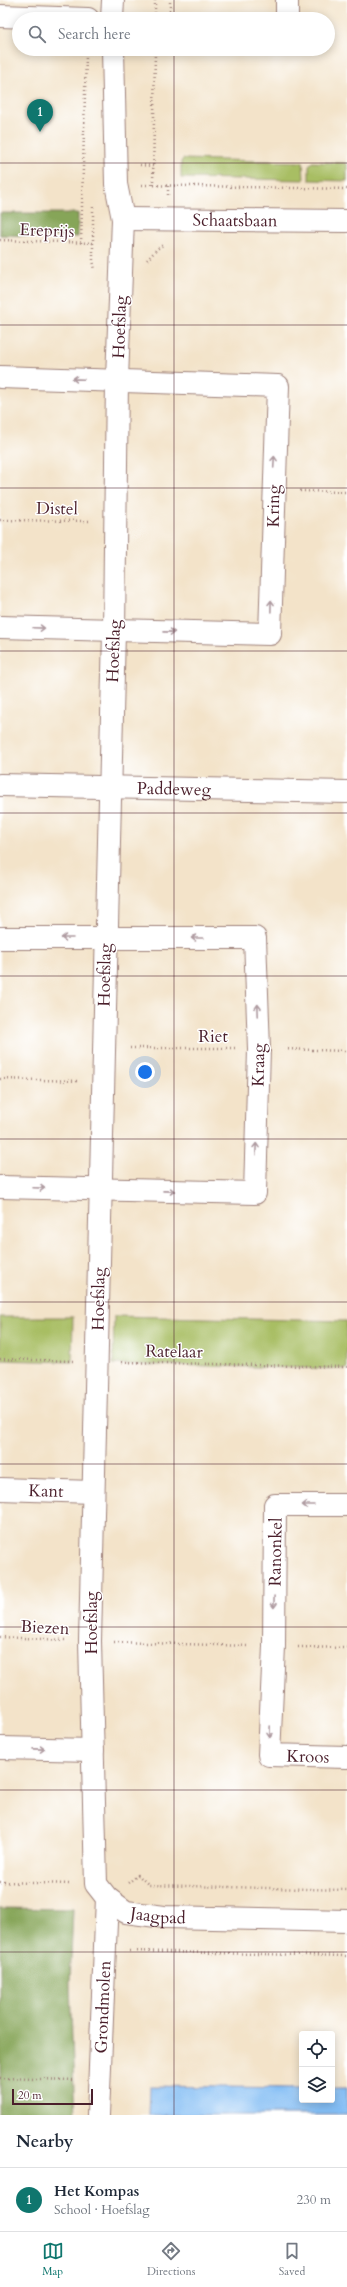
<!DOCTYPE html>
<meta charset="utf-8">
<style>
:root{--surface:#fff;--page:#f6f6f7;--text:#1f2937;--muted:#747a83;--line:#e0e1e3;--accent:#0f766e}
body{margin:0;font-family:Cardo,serif;background:var(--page);color:var(--text)}
.controls{position:absolute;right:12px;bottom:12px;display:grid;overflow:hidden;border-radius:4px;box-shadow:0 2px 10px #0003}
.controls button{width:36px;height:36px;display:grid;place-items:center;padding:0;border:0;border-bottom:1px solid var(--line);background:var(--surface);color:var(--text);font:20px sans-serif}
.scale{position:absolute;left:12px;bottom:10px;width:81px;box-sizing:border-box;padding-left:4px;border:2px solid #4a1f2b;border-top:0;font-size:11px;line-height:14px;white-space:nowrap;color:#4a1f2b;-webkit-text-stroke:3px #fff;paint-order:stroke}
.you{position:absolute;left:145px;top:1072px;width:14px;height:14px;margin:-10px;border:3px solid #fff;border-radius:50%;background:#1a73e8;box-shadow:0 0 0 6px #1a73e833}
.badge{display:grid;place-items:center;width:26px;height:26px;border-radius:50%;background:var(--accent);color:#fff;font-size:13px;font-weight:700}
.pin{position:absolute;translate:-50% -33px;filter:drop-shadow(0 1px 2px #0008)}
.pin::after{content:'';position:absolute;top:21px;width:14px;height:12px;background:inherit;clip-path:polygon(0 0,100% 0,50% 100%)}
.list{margin:0;padding:0;list-style:none}
h2{display:flex;justify-content:space-between;align-items:center;height:52px;margin:0;padding:0 16px;font-size:17px}
h2 small{font-size:13px;font-weight:400;color:var(--muted)}
.list li{display:grid;grid-template-columns:26px 1fr auto;gap:12px;align-items:center;box-sizing:border-box;height:64px;padding:0 16px;border-top:1px solid var(--line)}
.list b{display:block;font-size:15px;white-space:nowrap}
.list p{margin:0;font-size:13px;white-space:nowrap;color:var(--muted)}
.list em{font-size:13px;font-style:normal;color:var(--muted)}
.icon{flex:none;width:22px;height:22px;fill:none;stroke:currentColor;stroke-width:2;stroke-linecap:round;stroke-linejoin:round}
.map{position:relative;flex:none;width:347px;height:2115px;overflow:hidden}
.search{position:absolute;background:var(--surface);box-shadow:0 2px 10px #0003;left:12px;right:12px;top:12px;height:44px;display:flex;align-items:center;gap:10px;box-sizing:border-box;padding:0 14px;border-radius:22px;color:var(--muted);font-size:15px}
.sheet{height:116px;background:var(--surface)}
nav{display:flex;justify-content:space-around;align-items:center;box-sizing:border-box;height:56px;border-top:1px solid var(--line);background:var(--surface);font-size:11px;color:var(--muted)}
nav a{display:grid;justify-items:center;gap:2px}
nav .on{color:var(--accent)}
.map>svg:first-child{display:block}
.green{fill:#a8be63;stroke:#796e47}
.forest{fill:#86a559;stroke:#686242}
.water{fill:#83bdf4;stroke:#666e90}
.lines{fill:none;stroke-linecap:round;stroke-linejoin:round}
.minor-casing{stroke:#9e817a;stroke-width:24}
.path{stroke:#9e817a;stroke-width:2.5;stroke-dasharray:1 3;stroke-linecap:butt}
.minor{stroke:#fff;stroke-width:22}
.oneway{stroke:#ae9aa0}
.grid{fill:none;stroke:#4a1f2b;stroke-width:1;stroke-opacity:0.55}
.labels{text-anchor:middle;stroke-width:3;stroke-linejoin:round;paint-order:stroke}
.street-label{font-size:17px;fill:#4a1f2b;stroke:#fff}
</style>
<div class="map">
<svg width="347" height="2115" viewBox="0 0 347 2115">
<rect width="100%" height="100%" fill="#fff"/>
<filter id="ink" filterUnits="userSpaceOnUse"><feTurbulence type="fractalNoise" baseFrequency=".025" numOctaves="2"/><feDisplacementMap in="SourceGraphic" scale="8" xChannelSelector="R" yChannelSelector="G"/><feConvolveMatrix kernelMatrix="1 2 1 2 8 2 1 2 1" color-interpolation-filters="sRGB"/></filter>
<filter id="wash" filterUnits="userSpaceOnUse"><feTurbulence type="fractalNoise" baseFrequency=".012" numOctaves="4" result="noise"/><feDisplacementMap in="SourceGraphic" scale="16" xChannelSelector="R" yChannelSelector="G"/><feGaussianBlur stdDeviation="0.9" result="paint"/><feColorMatrix in="noise" values="0 0 0 0 0 0 0 0 0 0 0 0 0 0 0 0 0 1.4 0 .05"/><feComposite in="paint" operator="in"/></filter>
<g filter="url(#wash)">
<rect width="100%" height="100%" fill="#f3e3c9"/>
<g class="green">
<path d="M 183,159 L 303,162 L 304,180 L 181,178 L 181,162 Z"/>
<path d="M 312,162 L 347,163 L 347,181 L 309,180 L 309,165 Z"/>
<path d="M 114,1316 L 347,1321 L 347,1369 L 113,1364 Z"/>
<path d="M 0,1317 L 73,1317 L 72,1362 L 0,1360 Z"/>
</g>
<g class="forest">
<path d="M 0,213 L 78,213 L 78,237 L 0,235 Z"/>
<path d="M 0,1908 L 73,1909 L 70,1985 L 75,2115 L 0,2115 Z"/>
</g>
<path class="water" d="M 150,2086 L 302,2088 L 302,2100 L 332,2100 L 332,2088 L 347,2088 L 347,2115 L 149,2115 Z"/>
</g>
<g filter="url(#ink)">
<g class="lines">
<g class="minor-casing">
<g id="minor">
<path d="M 0,16 L 88,19"/>
<path d="M 112,19 L 113,0"/>
<path d="M 287,19 L 287,0"/>
<path id="s1" d="M 113,49 L 116,184 L 123,219 L 117,380 L 114,631 L 90,1641 L 96,1884 L 107,1898 L 126,1912 L 164,1917 L 347,1921"/>
<path id="s2" d="M 123,219 L 347,221"/>
<path d="M 0,377 L 278,386 L 270,634 L 0,627"/>
<path id="s3" d="M 0,785 L 347,792"/>
<path d="M 0,938 L 255,938 L 259,1049 L 255,1193 L 0,1187"/>
<path id="s4" d="M 0,1489 L 93,1492"/>
<path id="s5" d="M 347,1505 L 275,1505 L 274,1646 L 269,1755 L 347,1757"/>
<path d="M 0,1748 L 93,1750"/>
<path id="s6" d="M 98,2115 L 107,1898"/>
</g>
</g>
<g class="path">
<path d="M 155,0 L 155,19"/>
<path d="M 170,19 L 170,0"/>
<path d="M 140,165 L 153,166"/>
<path d="M 142,185 L 347,189"/>
<path d="M 153,185 L 155,49"/>
<path d="M 168,195 L 168,185"/>
<path d="M 93,207 L 93,260 L 95,270"/>
<path d="M 0,240 L 93,243"/>
<path d="M 81,243 L 86,55"/>
<path d="M 147,260 L 157,249 L 163,245"/>
<path d="M 300,491 L 347,492"/>
<path d="M 0,520 L 91,521"/>
<path d="M 130,1048 L 235,1048"/>
<path d="M 284,1049 L 347,1051"/>
<path d="M 0,1079 L 79,1081"/>
<path d="M 0,1359 L 73,1361"/>
<path d="M 122,1362 L 347,1367"/>
<path d="M 0,1637 L 65,1640"/>
<path d="M 114,1642 L 249,1646"/>
<path d="M 298,1647 L 347,1648"/>
<path d="M 0,1882 L 71,1884"/>
<path d="M 128,1883 L 138,1875 L 149,1885 L 347,1890"/>
<path d="M 129,1951 L 347,1956"/>
<path d="M 0,2078 L 74,2080"/>
</g>
<use href="#minor" class="minor"/>
</g>
<defs><path id="oneway-shaft" d="M-6 0H5M1.5-3L5.5 0L1.5 3" fill="none" stroke-width="1.6" stroke-linecap="round" stroke-linejoin="round"/></defs>
<g class="oneway">
<use href="#oneway-shaft" transform="translate(78 379) rotate(-178)"/>
<use href="#oneway-shaft" transform="translate(274 462) rotate(-87)"/>
<use href="#oneway-shaft" transform="translate(271 606) rotate(-89)"/>
<use href="#oneway-shaft" transform="translate(39 628) rotate(2)"/>
<use href="#oneway-shaft" transform="translate(169 632) rotate(1)"/>
<use href="#oneway-shaft" transform="translate(67 938) rotate(180)"/>
<use href="#oneway-shaft" transform="translate(197 938) rotate(180)"/>
<use href="#oneway-shaft" transform="translate(258 1010) rotate(-92)"/>
<use href="#oneway-shaft" transform="translate(256 1149) rotate(-88)"/>
<use href="#oneway-shaft" transform="translate(39 1188) rotate(2)"/>
<use href="#oneway-shaft" transform="translate(169 1191) rotate(1)"/>
<use href="#oneway-shaft" transform="translate(308 1505) rotate(180)"/>
<use href="#oneway-shaft" transform="translate(274 1602) rotate(91)"/>
<use href="#oneway-shaft" transform="translate(270 1732) rotate(92)"/>
<use href="#oneway-shaft" transform="translate(39 1749) rotate(1)"/>
</g>
</g>
<path class="grid" d="M 174,0 L 174,19M 174,49 L 174,2115M 0,163 L 347,163M 0,325 L 347,325M 0,488 L 347,488M 0,651 L 347,651M 0,813 L 347,813M 0,976 L 347,976M 0,1139 L 347,1139M 0,1302 L 347,1302M 0,1464 L 347,1464M 0,1627 L 347,1627M 0,1790 L 347,1790M 0,1952 L 347,1952"/>
<g class="labels">
<g class="street-label">
<text dy="6" stroke="none"><textPath href="#s2" startOffset="112">Schaatsbaan</textPath></text>
<text transform="translate(47 230) rotate(2)" y="6">Ereprijs</text>
<text transform="translate(119 327) rotate(-88)" y="6">Hoefslag</text>
<text transform="translate(273 506) rotate(-89)" y="6">Kring</text>
<text transform="translate(57 508) rotate(1)" y="6">Distel</text>
<text transform="translate(113 651) rotate(-88)" y="6">Hoefslag</text>
<text dy="6" stroke="none"><textPath href="#s3" startOffset="174">Paddeweg</textPath></text>
<text transform="translate(104 975) rotate(-89)" y="6">Hoefslag</text>
<text x="213" y="1042">Riet</text>
<text transform="translate(258 1065) rotate(-89)" y="6">Kraag</text>
<text transform="translate(98 1299) rotate(-89)" y="6">Hoefslag</text>
<text transform="translate(174 1351) rotate(1)" y="6">Ratelaar</text>
<text dy="6" stroke="none"><textPath href="#s4" startOffset="46">Kant</textPath></text>
<text transform="translate(275 1552) rotate(-89)" y="6">Ranonkel</text>
<text transform="translate(91 1623) rotate(-90)" y="6">Hoefslag</text>
<text transform="translate(45 1627) rotate(3)" y="6">Biezen</text>
<text dy="6" stroke="none"><textPath href="#s5" startOffset="361">Kroos</textPath></text>
<text dy="6" stroke="none"><textPath href="#s1" startOffset="1910">Jaagpad</textPath></text>
<text dy="6" stroke="none"><textPath href="#s6" startOffset="108">Grondmolen</textPath></text>
</g>
</g>
</svg>
<div class="controls">
<button><svg class="icon" aria-label="locate" viewBox="0 0 24 24"><circle cx="12" cy="12" r="6"/><path d="M12 2v4M12 18v4M2 12h4M18 12h4"/></svg></button>
<button><svg class="icon" aria-label="layers" viewBox="0 0 24 24"><path d="M12 4l9 5-9 5-9-5zM3 14l9 5 9-5"/></svg></button>
</div>
<div class="scale">20 m</div>
<div class="you"></div>
<div class="pin badge" style="left:40px;top:132px">1</div>
<div class="search"><svg class="icon" aria-label="search" viewBox="0 0 24 24"><circle cx="10" cy="10" r="6"/><path d="M15 15l6 6"/></svg>Search here</div>
</div>
<section class="sheet">
<h2>Nearby<small></small></h2>
<ul class="list">
<li><span class="badge">1</span><div><b>Het Kompas</b><p>School · Hoefslag</p></div><em>230 m</em></li>
</ul>
</section>
<nav>
<a class="on"><svg class="icon" aria-label="map" viewBox="0 0 24 24"><path d="M3 6l6-2 6 2 6-2v14l-6 2-6-2-6 2zM9 4v14M15 6v14"/></svg>Map</a>
<a><svg class="icon" aria-label="directions" viewBox="0 0 24 24"><path d="M12 3l9 9-9 9-9-9zM9 14v-3h6M13 9l2 2-2 2"/></svg>Directions</a>
<a><svg class="icon" aria-label="saved" viewBox="0 0 24 24"><path d="M7 4h10v16l-5-4-5 4z"/></svg>Saved</a>
</nav>
